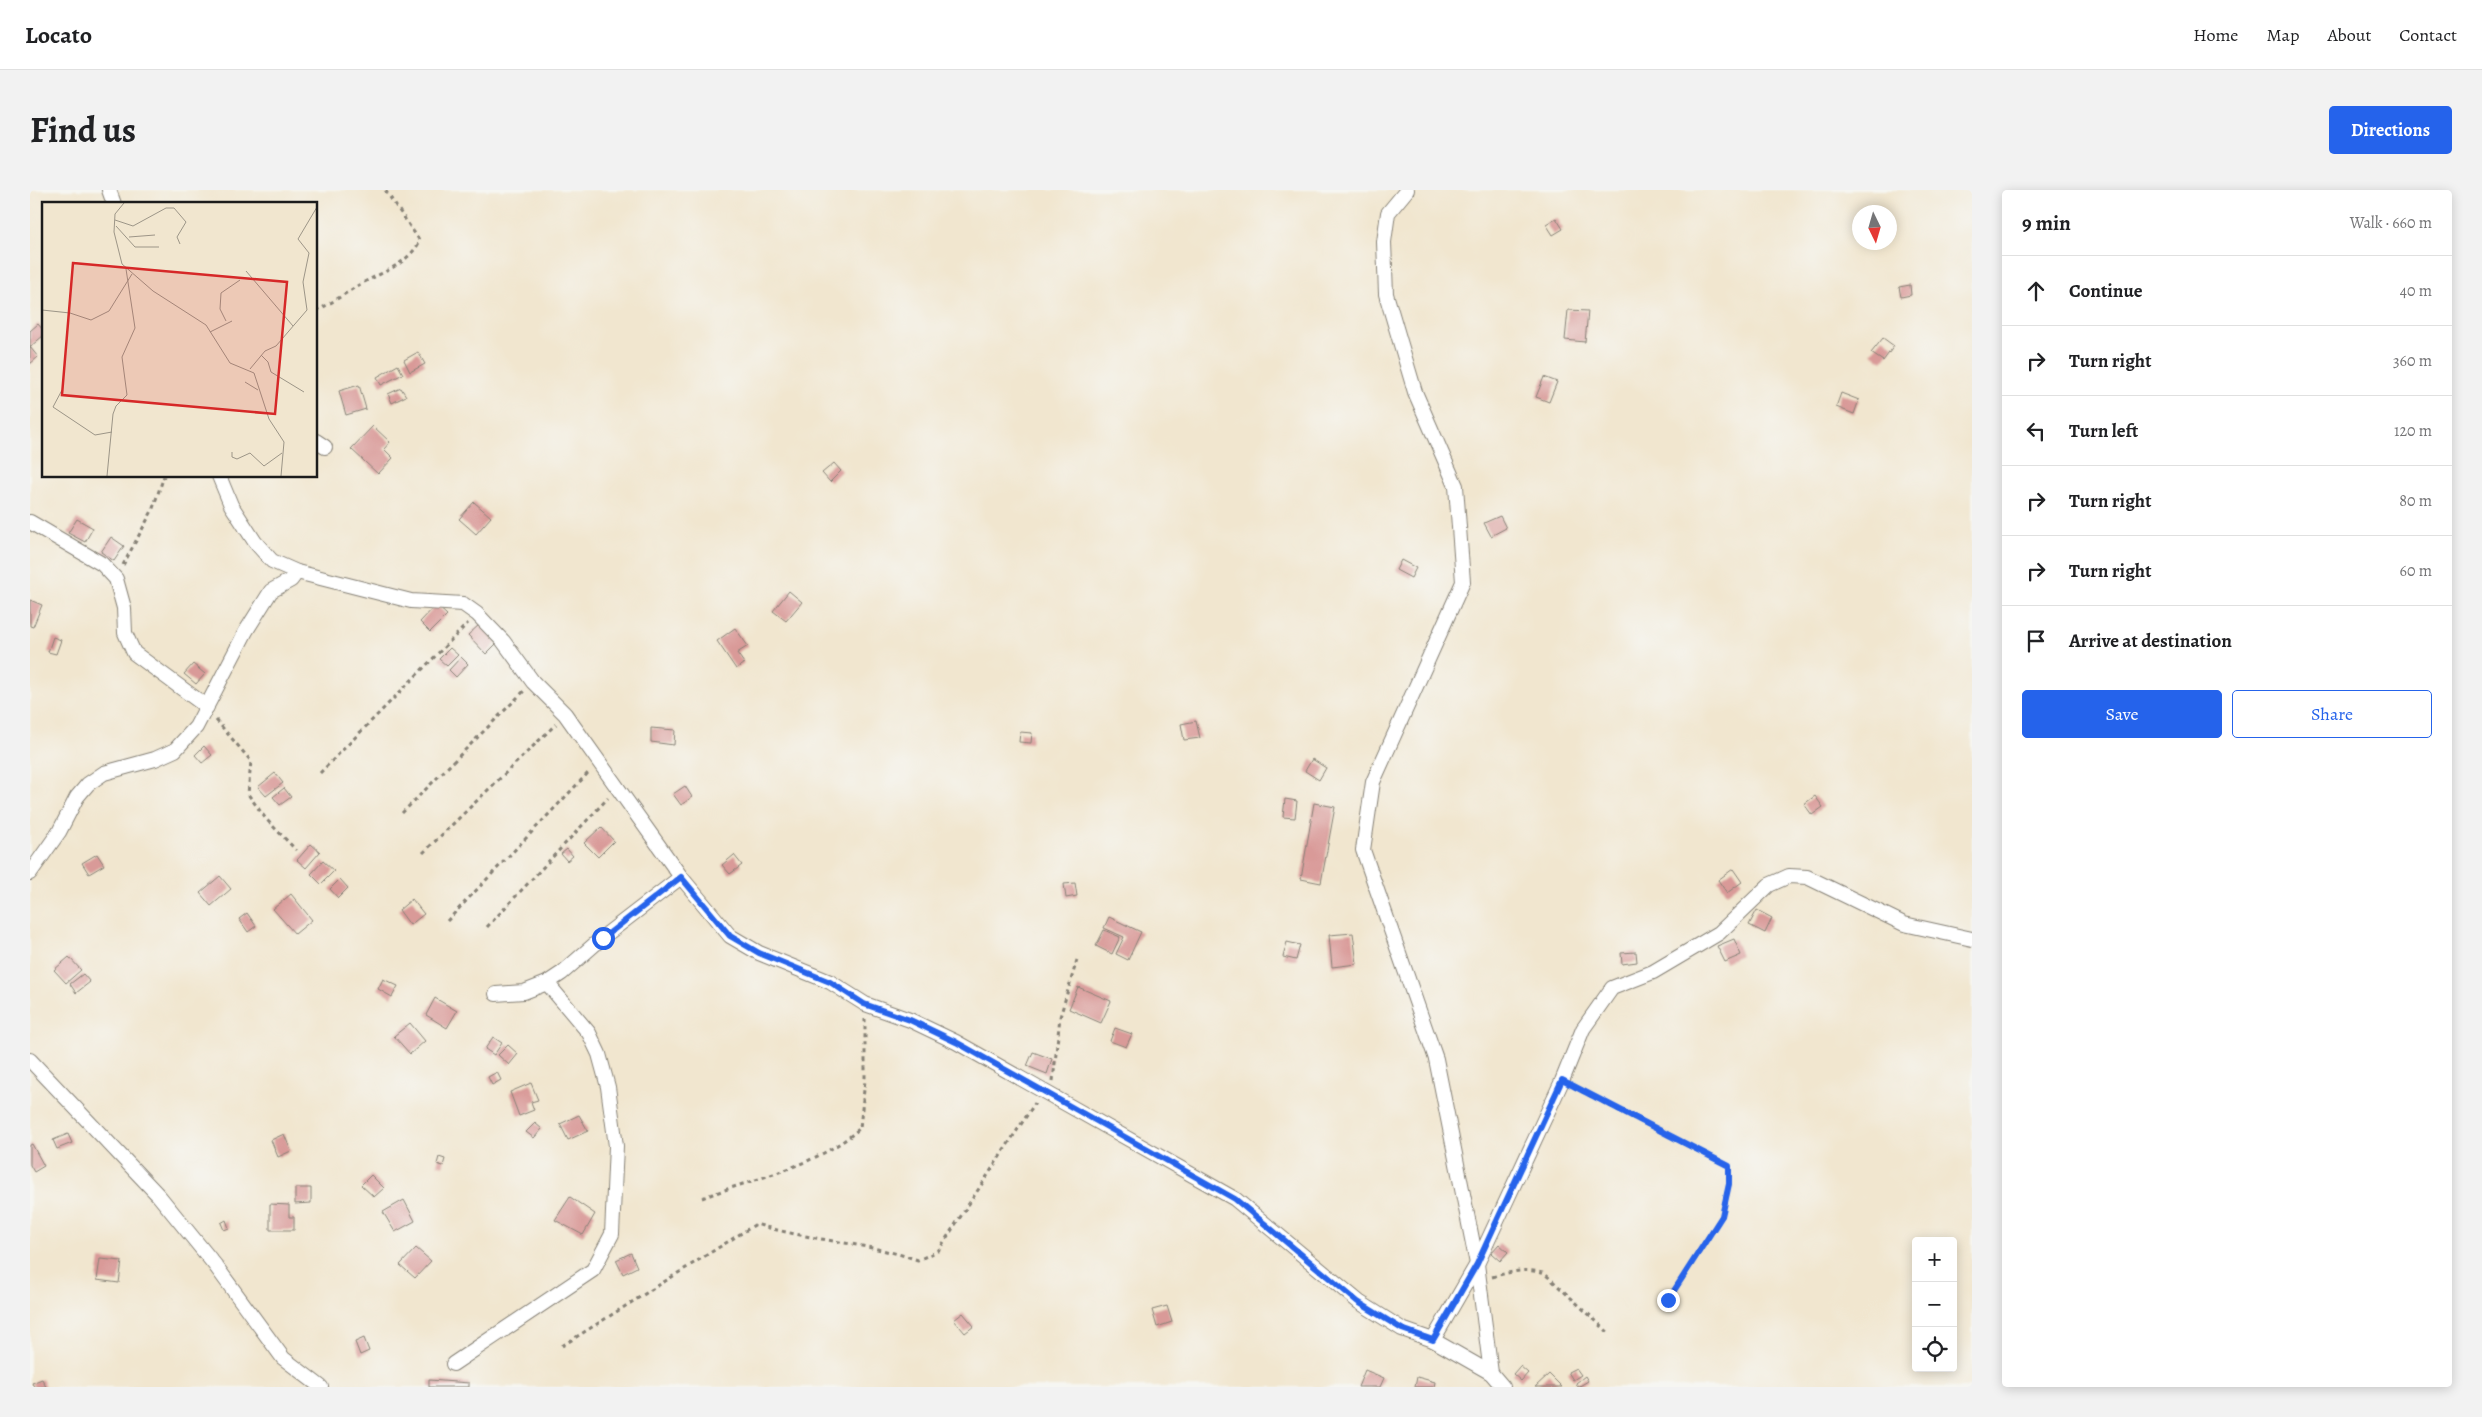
<!DOCTYPE html>
<meta charset="utf-8">
<style>
:root{--surface:#fff;--page:#f2f2f2;--text:#202124;--muted:#757577;--line:#e0e0e0;--accent:#2563eb}
body{margin:0;font-family:Alegreya,serif;background:var(--page);color:var(--text)}
.controls{position:absolute;right:15px;bottom:15px;display:grid;overflow:hidden;border-radius:5px;box-shadow:0 2px 12px #0003}
.controls button{width:45px;height:45px;display:grid;place-items:center;padding:0;border:0;border-bottom:1px solid var(--line);background:var(--surface);color:var(--text);font:25px sans-serif}
.compass{position:absolute;left:1822px;top:15px;width:45px;height:45px;border-radius:50%;background:var(--surface);box-shadow:0 2px 12px #0003;rotate:175deg}
.stop{position:absolute;width:15px;height:15px;margin:-11px;border:4px solid #2563eb;border-radius:50%;background:#fff}
.stop.end{background:#2563eb;border-color:#fff;box-shadow:0 1px 5px #0008}
.list{margin:0;padding:0;list-style:none}
h2{display:flex;justify-content:space-between;align-items:center;height:65px;margin:0;padding:0 20px;font-size:21px}
h2 small{font-size:16px;font-weight:400;color:var(--muted)}
.list li{display:grid;grid-template-columns:32px 1fr auto;gap:15px;align-items:center;box-sizing:border-box;height:70px;padding:0 20px;border-top:1px solid var(--line)}
.list b{display:block;font-size:19px;white-space:nowrap}
.list em{font-size:16px;font-style:normal;color:var(--muted)}
.actions{display:flex;gap:10px;padding:15px 20px}
.actions a{flex:1;padding:11px 0;border:1px solid var(--accent);border-radius:5px;text-align:center;font-size:18px;color:var(--accent)}
.actions .main{background:var(--accent);color:#fff}
.icon{flex:none;width:28px;height:28px;fill:none;stroke:currentColor;stroke-width:2;stroke-linecap:round;stroke-linejoin:round}
.map{position:relative;flex:none;width:1942px;height:1197px;overflow:hidden;border-radius:5px}
header{display:flex;align-items:center;gap:30px;box-sizing:border-box;height:70px;padding:0 25px;background:var(--surface);border-bottom:1px solid var(--line)}
header strong{font-size:24px}
nav{display:flex;gap:28px;margin-inline-start:auto;font-size:18px}
.intro{display:flex;align-items:center;justify-content:space-between;box-sizing:border-box;height:120px;padding:0 30px}
h1{margin:0;font-size:35px}
.button{padding:12px 22px;border-radius:5px;background:var(--accent);color:#fff;font-size:18px;font-weight:700}
main{display:flex;gap:30px;padding:0 30px}
aside{flex:1;background:var(--surface);border-radius:5px;box-shadow:0 2px 12px #0003}
.map>svg:first-child{display:block}
.building{fill:#d99a98}
.lines{fill:none;stroke-linecap:round;stroke-linejoin:round}
.minor-casing{stroke:#868176;stroke-width:16}
.path{stroke:#868176;stroke-width:3;stroke-dasharray:4 4;stroke-linecap:butt}
.minor{stroke:#fff;stroke-width:14}
.route{stroke:#2563eb;stroke-width:6}
.inset-road{fill:none;stroke:#9c9587;stroke-width:1}
.view{fill:#d62828;fill-opacity:0.15;stroke:#d62828;stroke-width:2.5}
.inset-edge{fill:none;stroke:#1c1c1c;stroke-width:2.5}
</style>
<header>
<strong>Locato</strong>
<nav><a>Home</a><a>Map</a><a>About</a><a>Contact</a></nav>
</header>
<div class="intro"><h1>Find us</h1><a class="button">Directions</a></div>
<main>
<div class="map">
<svg width="1942" height="1197" viewBox="0 0 1942 1197">
<rect width="100%" height="100%" fill="#f6f6f2"/>
<filter id="ink" filterUnits="userSpaceOnUse"><feTurbulence type="fractalNoise" baseFrequency=".02" numOctaves="2"/><feDisplacementMap in="SourceGraphic" scale="10" xChannelSelector="R" yChannelSelector="G"/><feConvolveMatrix kernelMatrix="1 2 1 2 8 2 1 2 1" color-interpolation-filters="sRGB"/></filter>
<filter id="wash" filterUnits="userSpaceOnUse"><feTurbulence type="fractalNoise" baseFrequency=".0096" numOctaves="4" result="noise"/><feDisplacementMap in="SourceGraphic" scale="20" xChannelSelector="R" yChannelSelector="G"/><feGaussianBlur stdDeviation="1.12" result="paint"/><feColorMatrix in="noise" values="0 0 0 0 0 0 0 0 0 0 0 0 0 0 0 0 0 1.4 0 .05"/><feComposite in="paint" operator="in"/></filter>
<g filter="url(#wash)">
<rect width="100%" height="100%" fill="#f1e6cf"/>
<g id="blocks">
<g class="building">
<path d="M 1526,28 L 1533,39 L 1523,45 L 1516,34 Z"/>
<path d="M 1880,95 L 1881,105 L 1871,107 L 1869,97 Z"/>
<path d="M 1538,120 L 1558,121 L 1555,152 L 1535,150 Z"/>
<path d="M 8,134 L 14,141 L 14,145 L 0,157 L 8,167 L 0,174 L 0,141 Z"/>
<path d="M 1853,148 L 1864,156 L 1853,171 L 1841,163 Z"/>
<path d="M 388,162 L 395,174 L 380,182 L 374,170 Z"/>
<path d="M 368,175 L 373,184 L 351,195 L 347,187 Z"/>
<path d="M 1514,187 L 1527,192 L 1519,212 L 1506,207 Z"/>
<path d="M 329,195 L 336,219 L 316,225 L 309,201 Z"/>
<path d="M 371,198 L 376,206 L 362,213 L 358,204 Z"/>
<path d="M 1811,203 L 1829,210 L 1824,224 L 1806,217 Z"/>
<path d="M 343,236 L 360,252 L 354,259 L 363,268 L 348,284 L 321,259 Z"/>
<path d="M 804,273 L 811,281 L 800,292 L 792,283 Z"/>
<path d="M 444,312 L 461,327 L 446,344 L 429,329 Z"/>
<path d="M 1470,326 L 1476,338 L 1461,346 L 1454,333 Z"/>
<path d="M 47,329 L 63,338 L 55,352 L 38,343 Z"/>
<path d="M 81,347 L 94,356 L 84,371 L 71,362 Z"/>
<path d="M 1371,370 L 1386,378 L 1381,388 L 1366,380 Z"/>
<path d="M 759,401 L 772,412 L 756,431 L 743,421 Z"/>
<path d="M 0,410 L 12,415 L 3,437 L 0,436 Z"/>
<path d="M 406,415 L 417,425 L 400,442 L 390,432 Z"/>
<path d="M 450,434 L 467,453 L 456,464 L 438,445 Z"/>
<path d="M 705,438 L 718,456 L 707,463 L 714,473 L 706,479 L 687,451 Z"/>
<path d="M 23,447 L 31,450 L 26,464 L 18,462 Z"/>
<path d="M 420,458 L 428,465 L 417,476 L 409,469 Z"/>
<path d="M 431,467 L 438,474 L 426,487 L 419,480 Z"/>
<path d="M 163,474 L 175,484 L 166,494 L 154,484 Z"/>
<path d="M 1166,531 L 1170,548 L 1154,550 L 1151,534 Z"/>
<path d="M 621,538 L 645,540 L 644,555 L 621,552 Z"/>
<path d="M 990,542 L 1002,543 L 1001,553 L 989,552 Z"/>
<path d="M 174,556 L 182,565 L 172,573 L 165,565 Z"/>
<path d="M 1282,569 L 1296,578 L 1289,590 L 1275,581 Z"/>
<path d="M 245,583 L 253,593 L 236,606 L 228,597 Z"/>
<path d="M 655,596 L 662,607 L 651,615 L 643,604 Z"/>
<path d="M 254,598 L 261,607 L 250,615 L 243,607 Z"/>
<path d="M 1785,606 L 1793,617 L 1782,625 L 1774,614 Z"/>
<path d="M 1255,609 L 1267,611 L 1265,628 L 1253,627 Z"/>
<path d="M 1284,613 L 1305,617 L 1291,693 L 1271,689 Z"/>
<path d="M 571,637 L 584,651 L 568,667 L 554,653 Z"/>
<path d="M 281,654 L 290,662 L 276,678 L 267,670 Z"/>
<path d="M 537,659 L 543,666 L 537,671 L 531,664 Z"/>
<path d="M 67,664 L 74,675 L 59,684 L 52,673 Z"/>
<path d="M 704,665 L 712,675 L 700,684 L 692,675 Z"/>
<path d="M 293,671 L 304,681 L 291,694 L 281,684 Z"/>
<path d="M 1703,679 L 1712,692 L 1697,703 L 1688,690 Z"/>
<path d="M 190,686 L 201,699 L 181,716 L 170,703 Z"/>
<path d="M 310,689 L 318,698 L 308,708 L 300,699 Z"/>
<path d="M 1045,693 L 1047,706 L 1036,708 L 1034,694 Z"/>
<path d="M 261,704 L 282,730 L 265,744 L 243,719 Z"/>
<path d="M 382,709 L 394,724 L 380,735 L 369,720 Z"/>
<path d="M 1727,720 L 1742,728 L 1735,743 L 1719,735 Z"/>
<path d="M 217,723 L 226,736 L 218,742 L 209,729 Z"/>
<path d="M 1079,727 L 1111,742 L 1098,770 L 1086,764 L 1094,747 L 1074,738 Z"/>
<path d="M 1074,740 L 1090,747 L 1082,764 L 1066,756 Z"/>
<path d="M 1323,743 L 1327,774 L 1302,777 L 1299,745 Z"/>
<path d="M 1704,749 L 1711,765 L 1695,772 L 1687,756 Z"/>
<path d="M 1257,752 L 1270,755 L 1266,770 L 1253,767 Z"/>
<path d="M 1606,762 L 1607,772 L 1592,774 L 1591,763 Z"/>
<path d="M 39,767 L 51,780 L 36,793 L 24,780 Z"/>
<path d="M 53,784 L 60,792 L 46,803 L 40,794 Z"/>
<path d="M 353,789 L 368,796 L 362,807 L 348,799 Z"/>
<path d="M 1048,797 L 1081,811 L 1071,833 L 1039,819 Z"/>
<path d="M 405,808 L 427,821 L 417,838 L 396,825 Z"/>
<path d="M 380,833 L 395,851 L 380,864 L 364,846 Z"/>
<path d="M 1085,838 L 1102,844 L 1096,857 L 1080,851 Z"/>
<path d="M 463,847 L 472,853 L 464,865 L 455,859 Z"/>
<path d="M 478,855 L 488,864 L 479,875 L 468,865 Z"/>
<path d="M 1003,862 L 1022,869 L 1017,884 L 997,876 Z"/>
<path d="M 467,882 L 471,890 L 462,895 L 458,887 Z"/>
<path d="M 501,893 L 508,910 L 501,912 L 504,920 L 489,926 L 480,902 Z"/>
<path d="M 549,925 L 558,941 L 538,950 L 530,934 Z"/>
<path d="M 505,933 L 512,939 L 504,948 L 496,942 Z"/>
<path d="M 38,944 L 42,953 L 27,959 L 23,950 Z"/>
<path d="M 254,944 L 261,961 L 248,967 L 241,950 Z"/>
<path d="M 2,954 L 14,976 L 4,982 L 0,975 L 0,955 Z"/>
<path d="M 409,967 L 415,969 L 413,976 L 407,974 Z"/>
<path d="M 341,985 L 354,998 L 344,1007 L 331,995 Z"/>
<path d="M 265,998 L 281,998 L 281,1013 L 265,1014 Z"/>
<path d="M 540,1007 L 565,1024 L 553,1045 L 525,1030 Z"/>
<path d="M 374,1010 L 385,1031 L 365,1042 L 353,1022 Z"/>
<path d="M 240,1014 L 259,1015 L 259,1027 L 264,1027 L 264,1040 L 240,1040 Z"/>
<path d="M 196,1030 L 199,1038 L 194,1040 L 191,1033 Z"/>
<path d="M 1469,1054 L 1478,1062 L 1470,1071 L 1461,1063 Z"/>
<path d="M 386,1058 L 401,1071 L 385,1088 L 370,1075 Z"/>
<path d="M 601,1063 L 607,1077 L 593,1084 L 586,1070 Z"/>
<path d="M 70,1069 L 92,1071 L 89,1093 L 67,1090 Z"/>
<path d="M 1137,1116 L 1142,1132 L 1127,1137 L 1122,1120 Z"/>
<path d="M 933,1123 L 944,1136 L 935,1143 L 924,1130 Z"/>
<path d="M 334,1148 L 339,1161 L 330,1165 L 325,1152 Z"/>
<path d="M 1490,1176 L 1498,1183 L 1491,1191 L 1483,1184 Z"/>
<path d="M 1546,1178 L 1551,1185 L 1543,1190 L 1538,1182 Z"/>
<path d="M 1335,1180 L 1354,1188 L 1350,1197 L 1328,1197 Z"/>
<path d="M 1519,1184 L 1532,1197 L 1505,1197 Z"/>
<path d="M 1555,1186 L 1558,1191 L 1548,1197 L 1546,1193 Z"/>
<path d="M 1387,1187 L 1405,1192 L 1404,1197 L 1385,1197 Z"/>
<path d="M 12,1189 L 16,1197 L 4,1197 L 2,1193 Z"/>
<path d="M 399,1190 L 439,1193 L 439,1197 L 399,1197 Z"/>
</g>
</g>
</g>
<g filter="url(#ink)">
<use href="#blocks" fill-opacity="0" stroke="#868176" stroke-width="1"/>
<g class="lines">
<g class="minor-casing">
<g id="minor">
<path d="M 79,0 L 84,14"/>
<path d="M 1377,0 L 1358,23 L 1354,52 L 1356,104 L 1385,202 L 1426,296 L 1433,392 L 1343,592 L 1333,660 L 1406,869 L 1447,1074 L 1461,1183"/>
<path d="M 286,251 L 295,257"/>
<path d="M 189,286 L 201,315 L 225,352 L 242,371 L 267,382 L 381,411 L 433,414 L 447,424 L 473,451 L 503,492 L 535,524 L 651,687 L 700,746 L 729,763 L 800,792 L 835,814 L 880,830 L 926,852 L 1205,1009 L 1329,1112 L 1372,1139 L 1403,1150 L 1461,1183 L 1473,1197"/>
<path d="M 0,332 L 72,374 L 86,389 L 94,418 L 95,443 L 104,463 L 177,517"/>
<path d="M 0,683 L 29,642 L 47,607 L 58,594 L 74,583 L 125,569 L 145,560 L 166,537 L 216,441 L 241,401 L 261,390 L 267,382"/>
<path d="M 466,804 L 494,802 L 517,793 L 532,783 L 573,747 L 651,687"/>
<path d="M 0,870 L 129,1006 L 185,1075 L 253,1168 L 291,1197"/>
<path d="M 1403,1150 L 1447,1074 L 1532,891 L 1553,839 L 1582,798 L 1623,782 L 1689,743 L 1739,695 L 1759,686 L 1777,687 L 1874,734 L 1942,749"/>
<path d="M 423,1174 L 563,1080 L 582,1044 L 586,956 L 578,897 L 569,864 L 559,843 L 517,793"/>
</g>
</g>
<g class="path">
<path d="M 286,121 C 300,114 313,105 327,96 C 349,83 377,76 390,51 L 355,0"/>
<path d="M 93,375 L 122,321 L 134,286"/>
<path d="M 186,530 L 221,571 L 218,604 L 236,629 L 266,660"/>
<path d="M 290,583 L 438,433"/>
<path d="M 372,623 L 494,501"/>
<path d="M 393,663 L 526,534"/>
<path d="M 417,731 L 559,582"/>
<path d="M 457,737 L 578,608"/>
<path d="M 1023,891 L 1030,827 L 1047,770"/>
<path d="M 1544,897 L 1699,976 L 1699,994 L 1692,1026 L 1638,1110"/>
<path d="M 672,1008 C 724,988 787,977 830,938 L 835,890 L 835,829"/>
<path d="M 1462,1087 C 1481,1082 1496,1077 1515,1084 L 1579,1143"/>
<path d="M 532,1156 L 726,1034 C 779,1051 835,1052 888,1070 L 908,1061 L 1005,913"/>
</g>
<use href="#minor" class="minor"/>
</g>
</g>
<g class="lines" filter="url(#ink)">
<path class="route" d="M 573,748 L 651,687 L 700,746 L 729,763 L 800,792 L 834,814 L 880,830 L 926,852 L 1205,1009 L 1328,1112 L 1372,1139 L 1403,1150 L 1447,1074 L 1532,890 L 1699,976 L 1699,994 L 1692,1026 L 1638,1110"/>
</g>
<g transform="translate(12 12)">
<rect width="275" height="275" fill="#f1e6cf"/>
<path class="inset-road" d="M 82,1 L 73,12 L 72,30 L 80,62 L 111,89 L 164,123 L 188,161 L 212,171 L 227,217 L 242,240 L 239,274M 73,18 L 91,24 L 124,6 L 132,6 L 144,20 L 135,35 L 138,42M 74,24 L 93,45 L 117,45M 87,35 L 113,33M 204,69 L 251,124M 0,108 L 28,111 L 49,118 L 67,109 L 90,72M 184,119 L 178,107 L 179,91 L 198,78M 168,130 L 190,119M 219,153 L 226,160 L 229,170 L 262,190M 208,167 L 223,149 L 234,144 L 265,108 L 261,80 L 267,51 L 256,37 L 275,5M 203,180 L 216,188M 20,188 L 11,205 L 53,233 L 70,230M 190,250 L 190,255 L 195,257 L 208,251 L 222,264 L 240,251M 65,274 L 71,212 L 74,204 L 85,193 L 80,155 L 93,126 L 84,67"/>
<path class="view" d="M 31,61 L 245,80 L 233,212 L 20,193 Z"/>
<rect width="275" height="275" class="inset-edge"/>
</g>
</svg>
<div class="controls">
<button>+</button>
<button>−</button>
<button><svg class="icon" aria-label="locate" viewBox="0 0 24 24"><circle cx="12" cy="12" r="6"/><path d="M12 2v4M12 18v4M2 12h4M18 12h4"/></svg></button>
</div>
<svg class="compass" viewBox="-18 -18 36 36"><path d="M0-13l5 13h-10z" fill="#e53935"/><path d="M0 13l5-13h-10z" fill="#757577"/></svg>
<div class="stop" style="left:573px;top:748px"></div>
<div class="stop end" style="left:1638px;top:1110px"></div>
</div>
<aside>
<h2>9 min<small>Walk · 660 m</small></h2>
<ul class="list">
<li><svg class="icon" aria-label="ahead" viewBox="0 0 24 24"><path d="M12 20V5M6 11l6-6 6 6"/></svg><div><b>Continue</b></div><em>40 m</em></li>
<li><svg class="icon" aria-label="right" viewBox="0 0 24 24"><path d="M7 20v-9h11M14 6l5 5-5 5"/></svg><div><b>Turn right</b></div><em>360 m</em></li>
<li><svg class="icon" aria-label="left" viewBox="0 0 24 24"><path d="M17 20v-9H6M10 6l-5 5 5 5"/></svg><div><b>Turn left</b></div><em>120 m</em></li>
<li><svg class="icon" aria-label="right" viewBox="0 0 24 24"><path d="M7 20v-9h11M14 6l5 5-5 5"/></svg><div><b>Turn right</b></div><em>80 m</em></li>
<li><svg class="icon" aria-label="right" viewBox="0 0 24 24"><path d="M7 20v-9h11M14 6l5 5-5 5"/></svg><div><b>Turn right</b></div><em>60 m</em></li>
<li><svg class="icon" aria-label="arrive" viewBox="0 0 24 24"><path d="M6 21V4h12l-3 4 3 4H6"/></svg><div><b>Arrive at destination</b></div></li>
</ul>
<div class="actions"><a class="main">Save</a><a>Share</a></div>
</aside>
</main>
